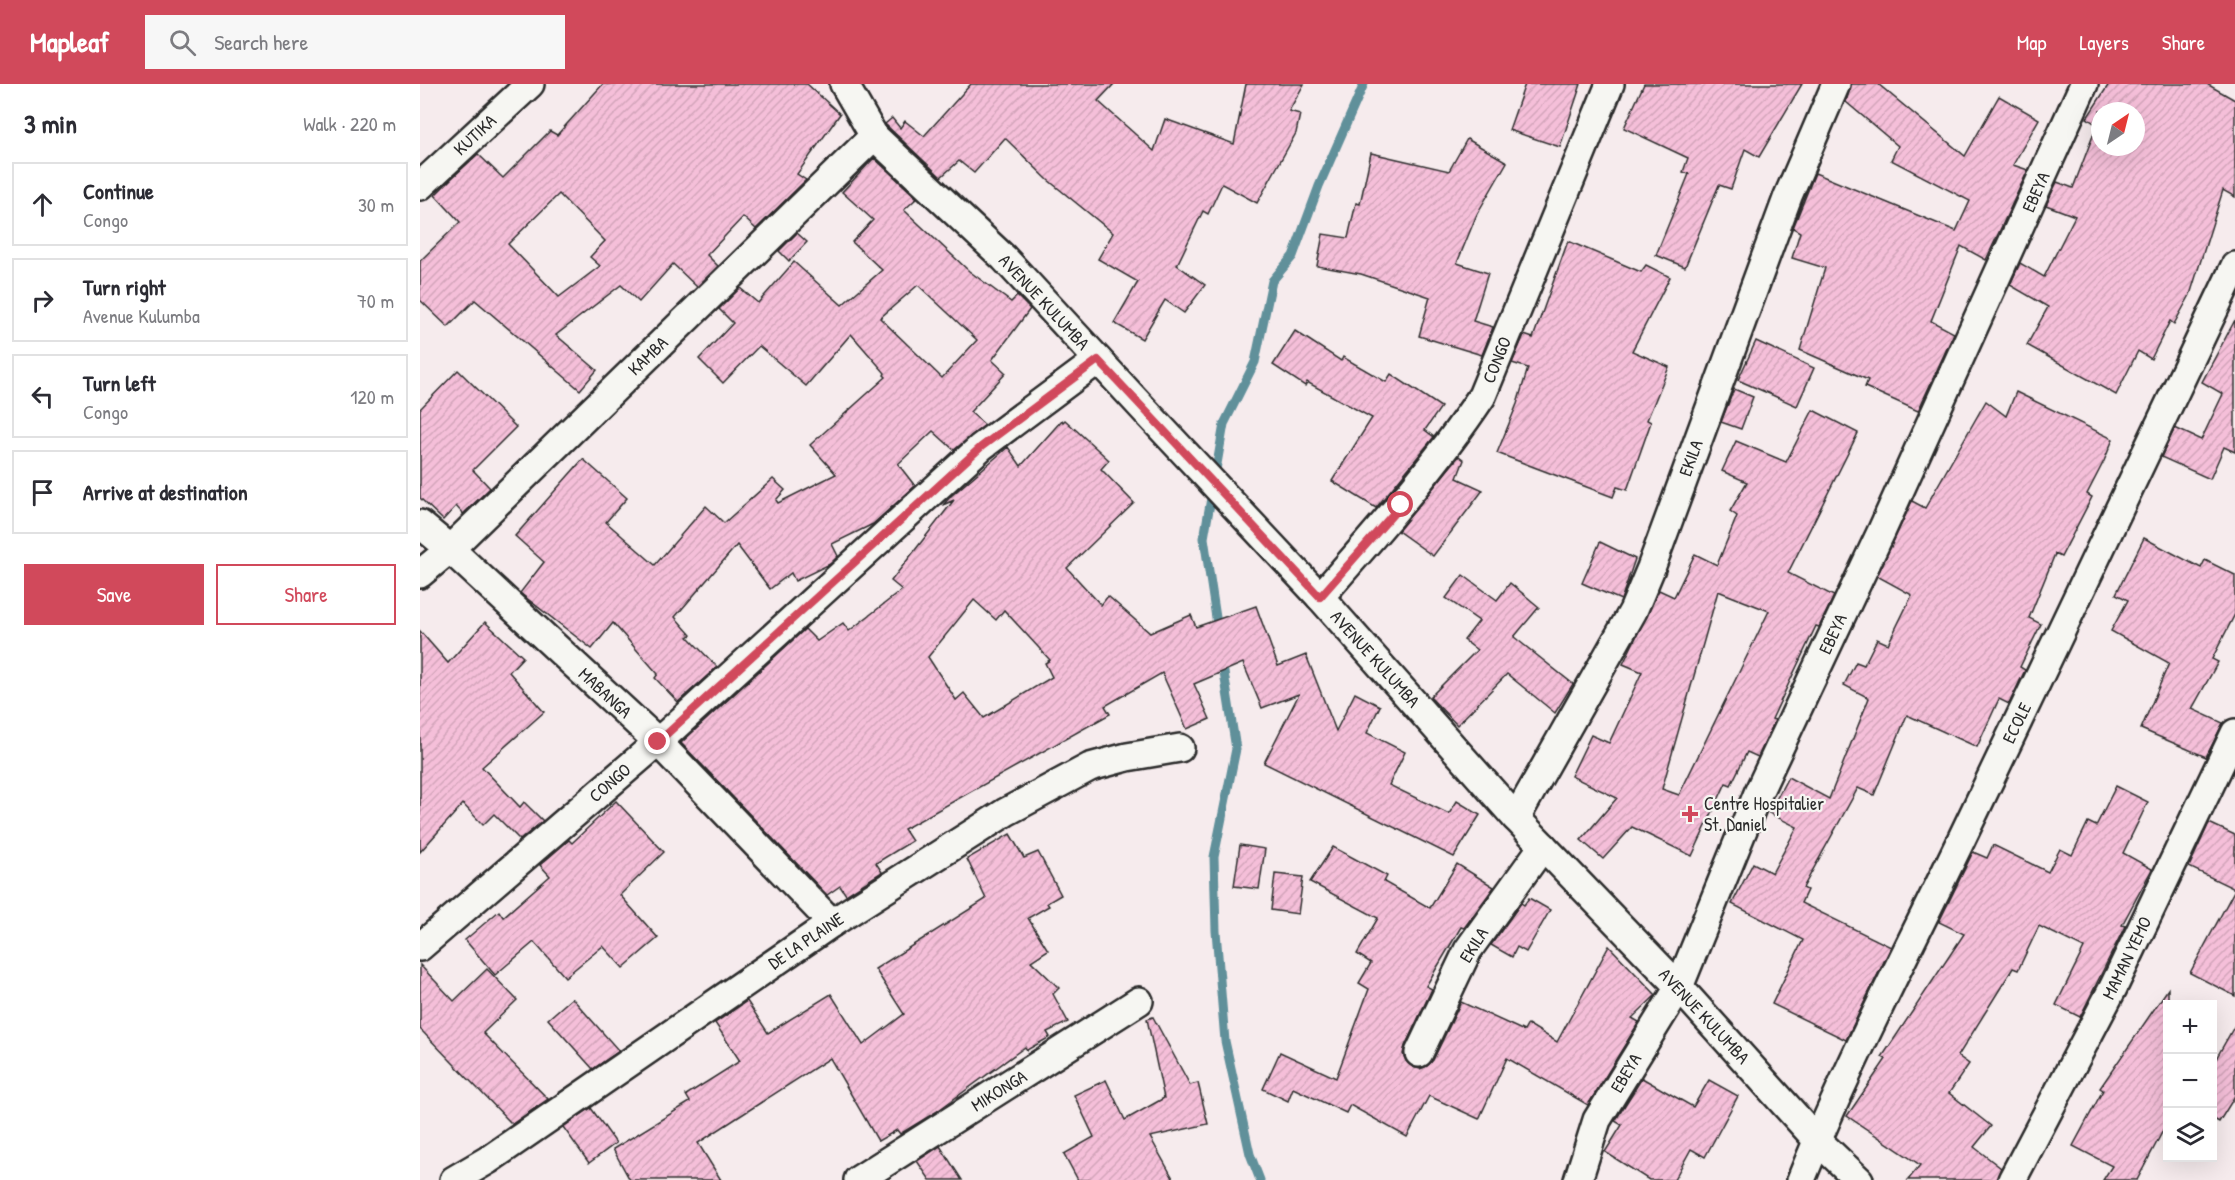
<!DOCTYPE html>
<meta charset="utf-8">
<style>
:root{--surface:#fff;--page:#f7f7f7;--text:#2b2b33;--muted:#7c7c81;--line:#e1e1e2;--accent:#d1495b}
body{margin:0;font-family:"Patrick Hand",sans-serif;background:var(--page);color:var(--text)}
.controls{position:absolute;right:18px;bottom:18px;display:grid;overflow:hidden;border-radius:0px;box-shadow:0 6px 24px #0002}
.controls button{width:54px;height:54px;display:grid;place-items:center;padding:0;border:0;border-bottom:2px solid var(--line);background:var(--surface);color:var(--text);font:30px sans-serif}
.compass{position:absolute;left:1671px;top:18px;width:54px;height:54px;border-radius:50%;background:var(--surface);box-shadow:0 6px 24px #0002;rotate:35deg}
.stop{position:absolute;width:18px;height:18px;margin:-14px;border:4px solid #d1495b;border-radius:50%;background:#fff}
.stop.end{background:#d1495b;border-color:#fff;box-shadow:0 2px 6px #0008}
.list{margin:0;padding:0;list-style:none}
h2{display:flex;justify-content:space-between;align-items:center;height:78px;margin:0;padding:0 24px;font-size:26px}
h2 small{font-size:20px;font-weight:400;color:var(--muted)}
.list li{display:grid;grid-template-columns:39px 1fr auto;gap:18px;align-items:center;box-sizing:border-box;height:84px;margin:0 12px 12px;padding:0 12px;border:2px solid var(--line);border-radius:0px}
.list b{display:block;font-size:22px;white-space:nowrap}
.list p{margin:0;font-size:20px;white-space:nowrap;color:var(--muted)}
.list em{font-size:20px;font-style:normal;color:var(--muted)}
.actions{display:flex;gap:12px;padding:18px 24px}
.actions a{flex:1;padding:14px 0;border:2px solid var(--accent);border-radius:0px;text-align:center;font-size:21px;color:var(--accent)}
.actions .main{background:var(--accent);color:#fff}
.icon{flex:none;width:33px;height:33px;fill:none;stroke:currentColor;stroke-width:2;stroke-linecap:round;stroke-linejoin:round}
.map{position:relative;flex:none;width:1815px;height:1096px;overflow:hidden}
header{display:flex;align-items:center;gap:36px;box-sizing:border-box;height:84px;padding:0 30px;background:var(--accent);color:#fff}
header strong{font-size:28px}
nav{display:flex;gap:33px;margin-inline-start:auto;font-size:21px}
.search{width:420px;height:54px;background:var(--page);display:flex;align-items:center;gap:15px;box-sizing:border-box;padding:0 21px;border-radius:0px;color:var(--muted);font-size:22px}
main{display:flex}
aside{flex:1;background:var(--surface)}
.map>svg:first-child{display:block}
.lines{fill:none;stroke-linecap:round;stroke-linejoin:round}
.stream{stroke:#61909a;stroke-width:9}
.building{fill:url(#building-hatch);stroke:#2b2b2b;stroke-width:1.5;fill-rule:evenodd}
.minor-casing{stroke:#2b2b2b;stroke-width:32}
.minor{stroke:#f6f6f2;stroke-width:27}
.route{stroke:#d1495b;stroke-width:8}
.poi-dot{fill:#d1495b;stroke:#f6f6f2;stroke-width:2}
.labels{text-anchor:middle;stroke-width:4.5;stroke-linejoin:round;paint-order:stroke}
.street-label{font-size:18px;fill:#2b2b2b;stroke:#f6f6f2}
.poi-label{font-size:18px;fill:#2b2b2b;stroke:#f6f6f2;text-anchor:start}
</style>
<header>
<strong>Mapleaf</strong>
<div class="search"><svg class="icon" aria-label="search" viewBox="0 0 24 24"><circle cx="10" cy="10" r="6"/><path d="M15 15l6 6"/></svg>Search here</div>
<nav><a>Map</a><a>Layers</a><a>Share</a></nav>
</header>
<main>
<aside>
<h2>3 min<small>Walk · 220 m</small></h2>
<ul class="list">
<li><svg class="icon" aria-label="ahead" viewBox="0 0 24 24"><path d="M12 20V5M6 11l6-6 6 6"/></svg><div><b>Continue</b><p>Congo</p></div><em>30 m</em></li>
<li><svg class="icon" aria-label="right" viewBox="0 0 24 24"><path d="M7 20v-9h11M14 6l5 5-5 5"/></svg><div><b>Turn right</b><p>Avenue Kulumba</p></div><em>70 m</em></li>
<li><svg class="icon" aria-label="left" viewBox="0 0 24 24"><path d="M17 20v-9H6M10 6l-5 5 5 5"/></svg><div><b>Turn left</b><p>Congo</p></div><em>120 m</em></li>
<li><svg class="icon" aria-label="arrive" viewBox="0 0 24 24"><path d="M6 21V4h12l-3 4 3 4H6"/></svg><div><b>Arrive at destination</b></div></li>
</ul>
<div class="actions"><a class="main">Save</a><a>Share</a></div>
</aside>
<div class="map">
<svg width="1815" height="1096" viewBox="0 0 1815 1096">
<defs>
<pattern id="building-hatch" width="6" height="6" patternUnits="userSpaceOnUse" patternTransform="scale(1.5)"><rect width="6" height="6" fill="#f5bfd9"/><path d="M-1 1l2-2M0 6l6-6M5 7l2-2" fill="none" stroke="#d2a4ba"/></pattern>
</defs>
<rect width="100%" height="100%" fill="#f6ebed"/>
<filter id="ink" filterUnits="userSpaceOnUse"><feTurbulence type="fractalNoise" baseFrequency=".0167" numOctaves="2"/><feDisplacementMap in="SourceGraphic" scale="12" xChannelSelector="R" yChannelSelector="G"/><feConvolveMatrix kernelMatrix="1 2 1 2 8 2 1 2 1" color-interpolation-filters="sRGB"/></filter>
<g filter="url(#ink)">
<g class="lines">
<g class="stream">
<path d="M 798,547 L 784,454 L 804,340 L 835,278 L 852,197 L 873,172 L 899,102 L 944,0"/>
<path d="M 802,576 L 816,665 L 794,773 L 796,847 L 805,957 L 830,1070 L 840,1096"/>
</g>
</g>
<g class="building">
<path d="M 183,0 L 387,0 L 420,30 L 377,90 L 386,96 L 336,145 L 323,133 L 287,171 L 298,182 L 277,203 L 253,180 L 219,218 L 201,201 L 136,251 L 177,286 L 160,306 L 55,216 L 28,243 L 0,216 L 0,177 L 40,138 L 15,111 L 32,94 L 58,70 L 83,94 L 130,47 L 137,51 ZM 139,110 L 185,157 L 170,173 L 180,182 L 139,213 L 88,160 Z"/>
<path d="M 551,0 L 694,0 L 678,17 L 734,67 L 745,35 L 814,60 L 826,0 L 884,0 L 869,27 L 880,30 L 876,49 L 837,119 L 802,100 L 788,130 L 783,127 L 757,181 L 785,201 L 764,229 L 745,216 L 722,255 L 694,239 L 718,198 L 678,175 L 693,149 L 628,96 L 585,54 L 554,89 L 539,77 L 521,93 L 465,40 L 472,34 L 480,44 L 485,37 L 504,52 Z"/>
<path d="M 1105,0 L 1161,0 L 1140,63 L 1089,46 Z"/>
<path d="M 1224,0 L 1382,0 L 1339,73 L 1325,65 L 1311,105 L 1299,101 L 1265,183 L 1236,171 L 1269,90 L 1263,88 L 1268,74 L 1204,44 Z"/>
<path d="M 1431,0 L 1458,0 L 1545,72 L 1579,12 L 1619,35 L 1593,81 L 1608,86 L 1566,176 L 1541,162 L 1511,237 L 1534,249 L 1498,327 L 1445,303 L 1448,296 L 1380,266 L 1405,184 L 1372,174 L 1380,148 L 1373,144 L 1395,89 L 1536,147 L 1550,117 L 1471,76 L 1478,62 L 1426,18 Z"/>
<path d="M 1689,0 L 1787,0 L 1815,16 L 1815,113 L 1803,106 L 1770,211 L 1754,240 L 1750,237 L 1731,275 L 1718,267 L 1696,311 L 1607,261 L 1628,223 L 1590,201 L 1600,179 L 1624,193 L 1655,132 L 1626,121 L 1637,98 L 1653,104 L 1677,41 L 1667,34 ZM 1680,27 L 1716,27 L 1716,63 L 1680,63 Z"/>
<path d="M 1047,55 L 1087,78 L 1057,130 L 1037,179 L 1068,189 L 1053,237 L 1073,243 L 1062,271 L 999,252 L 1010,213 L 941,190 L 897,182 L 903,150 L 928,154 L 936,119 L 940,120 L 951,69 L 1029,87 Z"/>
<path d="M 454,74 L 497,114 L 484,126 L 549,187 L 591,218 L 597,212 L 610,225 L 572,276 L 586,289 L 550,328 L 565,341 L 534,366 L 513,347 L 478,380 L 495,402 L 453,440 L 412,460 L 418,472 L 410,480 L 375,497 L 371,489 L 350,505 L 317,461 L 255,533 L 271,551 L 268,553 L 297,583 L 258,618 L 235,594 L 238,590 L 193,539 L 172,565 L 100,509 L 124,478 L 95,452 L 163,375 L 207,414 L 186,438 L 235,481 L 286,422 L 304,439 L 353,395 L 365,406 L 356,416 L 358,419 L 416,390 L 390,361 L 466,293 L 464,291 L 465,289 L 431,250 L 386,302 L 339,262 L 303,299 L 279,275 L 313,239 L 299,225 L 320,204 L 338,219 L 374,178 L 422,221 L 462,186 L 432,158 L 453,136 L 422,108 ZM 498,201 L 557,256 L 522,294 L 460,234 Z"/>
<path d="M 377,149 L 387,158 L 369,177 L 359,167 Z"/>
<path d="M 1148,157 L 1221,188 L 1226,181 L 1250,193 L 1212,267 L 1249,283 L 1227,336 L 1231,338 L 1207,406 L 1197,403 L 1193,413 L 1077,369 L 1097,320 L 1108,284 L 1092,279 L 1104,251 L 1113,254 Z"/>
<path d="M 1815,236 L 1815,368 L 1804,363 L 1790,395 L 1741,373 L 1755,344 L 1781,356 L 1803,310 L 1782,298 Z"/>
<path d="M 875,247 L 921,277 L 923,273 L 966,298 L 971,290 L 1021,323 L 1005,346 L 1014,353 L 956,424 L 912,397 L 952,334 L 887,298 L 885,302 L 853,281 Z"/>
<path d="M 1336,257 L 1394,284 L 1377,322 L 1318,296 Z"/>
<path d="M 38,286 L 96,343 L 53,386 L 70,404 L 43,430 L 36,422 L 23,436 L 0,414 L 0,325 Z"/>
<path d="M 1314,305 L 1333,313 L 1321,345 L 1301,338 Z"/>
<path d="M 1596,308 L 1693,355 L 1684,377 L 1667,410 L 1672,413 L 1641,473 L 1635,470 L 1609,534 L 1621,540 L 1600,583 L 1605,586 L 1589,620 L 1579,615 L 1557,663 L 1487,631 L 1454,711 L 1438,704 L 1383,804 L 1387,806 L 1381,819 L 1471,863 L 1426,956 L 1352,920 L 1383,856 L 1312,820 L 1333,779 L 1352,789 L 1377,743 L 1349,729 L 1368,693 L 1409,715 L 1449,614 L 1424,601 L 1436,578 L 1444,581 L 1457,555 L 1468,560 L 1492,511 L 1457,492 L 1492,417 L 1505,424 L 1566,317 L 1586,332 Z"/>
<path d="M 1393,326 L 1438,349 L 1368,489 L 1414,512 L 1399,543 L 1396,542 L 1352,635 L 1355,636 L 1338,673 L 1327,668 L 1311,701 L 1306,699 L 1272,772 L 1212,743 L 1183,775 L 1161,756 L 1197,714 L 1151,692 L 1171,651 L 1189,659 L 1222,588 L 1203,580 L 1239,506 L 1254,513 L 1275,470 L 1297,481 L 1317,432 L 1310,427 L 1327,398 L 1302,387 L 1316,357 L 1366,378 ZM 1298,507 L 1349,527 L 1259,711 L 1242,705 Z"/>
<path d="M 642,336 L 643,338 L 645,336 L 689,376 L 681,385 L 714,419 L 647,484 L 681,521 L 688,512 L 730,549 L 771,531 L 776,543 L 836,522 L 858,582 L 886,571 L 916,647 L 935,609 L 960,622 L 947,649 L 985,668 L 969,701 L 1029,730 L 1037,717 L 1060,731 L 1034,773 L 844,679 L 879,610 L 842,624 L 823,579 L 774,600 L 790,635 L 767,645 L 742,589 L 685,622 L 690,630 L 484,745 L 492,757 L 456,779 L 462,788 L 426,811 L 420,802 L 407,811 L 261,659 L 385,545 L 397,557 L 423,539 L 429,547 L 482,506 L 471,497 L 534,416 L 523,421 L 531,412 L 588,363 L 601,382 ZM 554,516 L 576,536 L 584,526 L 630,576 L 625,579 L 632,593 L 564,634 L 544,609 L 536,616 L 508,573 Z"/>
<path d="M 1039,372 L 1044,376 L 1037,394 L 1063,406 L 1013,472 L 978,447 Z"/>
<path d="M 1724,454 L 1781,484 L 1785,476 L 1815,491 L 1815,530 L 1792,575 L 1798,578 L 1772,625 L 1803,639 L 1786,673 L 1721,645 L 1749,579 L 1691,547 L 1708,516 L 1696,510 Z"/>
<path d="M 1180,458 L 1215,475 L 1201,516 L 1162,499 Z"/>
<path d="M 1043,491 L 1077,516 L 1090,499 L 1119,523 L 1094,553 L 1153,600 L 1135,629 L 1087,590 L 1037,641 L 1010,613 L 1057,566 L 1044,556 L 1059,537 L 1026,514 Z"/>
<path d="M 65,538 L 103,573 L 89,588 L 124,628 L 62,683 L 100,723 L 104,718 L 123,737 L 100,756 L 74,730 L 63,741 L 43,720 L 0,768 L 0,547 L 28,579 Z"/>
<path d="M 1696,702 L 1728,718 L 1703,769 L 1732,785 L 1702,841 L 1705,842 L 1660,933 L 1636,921 L 1664,864 L 1619,842 L 1598,886 L 1593,884 L 1538,972 L 1549,980 L 1529,1009 L 1571,1042 L 1554,1063 L 1581,1084 L 1576,1096 L 1488,1096 L 1500,1081 L 1427,1032 L 1466,975 L 1462,973 L 1544,850 L 1519,838 L 1553,768 L 1567,774 L 1573,761 L 1628,788 L 1640,765 L 1652,771 L 1668,738 L 1676,742 Z"/>
<path d="M 196,717 L 244,768 L 200,811 L 238,854 L 203,884 L 183,862 L 145,893 L 114,858 L 75,891 L 45,856 L 79,827 L 83,833 L 130,792 L 120,781 L 149,756 L 152,759 Z"/>
<path d="M 1789,739 L 1815,751 L 1815,912 L 1770,889 L 1815,805 L 1769,783 Z"/>
<path d="M 590,750 L 604,774 L 618,768 L 641,811 L 627,819 L 629,822 L 608,834 L 628,866 L 611,877 L 639,904 L 633,910 L 648,938 L 627,948 L 630,953 L 607,966 L 605,963 L 516,1028 L 480,1050 L 477,1046 L 458,1057 L 410,974 L 278,1059 L 301,1096 L 210,1096 L 193,1065 L 270,1018 L 266,1011 L 320,977 L 295,939 L 327,917 L 348,949 L 411,910 L 443,961 L 484,930 L 455,885 L 566,815 L 547,775 Z"/>
<path d="M 820,761 L 845,765 L 839,805 L 814,802 Z"/>
<path d="M 913,763 L 967,792 L 964,798 L 1010,824 L 1037,780 L 1074,803 L 1044,844 L 1041,843 L 1006,902 L 1012,905 L 985,962 L 983,970 L 986,977 L 993,983 L 1000,985 L 1007,982 L 1013,976 L 1041,918 L 1104,947 L 1108,940 L 1137,958 L 1189,862 L 1236,911 L 1212,934 L 1219,938 L 1168,1021 L 1087,974 L 1059,1035 L 1009,1012 L 987,1053 L 930,1021 L 926,1029 L 873,1004 L 868,1017 L 843,1005 L 860,968 L 916,994 L 949,905 L 939,899 L 951,879 L 937,870 L 958,834 L 890,798 Z"/>
<path d="M 855,790 L 883,793 L 878,830 L 851,826 Z"/>
<path d="M 1109,814 L 1130,826 L 1106,868 L 1097,863 L 1092,873 L 1071,861 L 1101,819 L 1104,821 Z"/>
<path d="M 0,881 L 34,917 L 67,885 L 97,916 L 63,949 L 128,1015 L 92,1040 L 0,945 Z"/>
<path d="M 1748,905 L 1748,1037 L 1717,1096 L 1683,1096 L 1692,1082 L 1653,1062 L 1683,1006 L 1680,1004 Z"/>
<path d="M 152,914 L 199,967 L 173,985 L 128,935 Z"/>
<path d="M 733,933 L 770,1001 L 778,999 L 788,1040 L 730,1053 L 754,1096 L 658,1096 L 644,1070 L 674,1053 L 654,1011 L 686,996 L 705,1036 L 744,1014 L 727,935 Z"/>
<path d="M 1815,941 L 1815,1012 L 1799,1038 L 1792,1034 L 1792,982 Z"/>
<path d="M 1222,994 L 1273,1023 L 1289,996 L 1318,1012 L 1285,1073 L 1271,1065 L 1254,1096 L 1229,1096 L 1185,1068 L 1202,1041 L 1195,1037 Z"/>
<path d="M 171,1024 L 196,1059 L 169,1079 L 143,1043 Z"/>
<path d="M 520,1062 L 542,1096 L 510,1096 L 497,1077 Z"/>
</g>
<g class="lines">
<g class="minor-casing">
<g id="minor">
<path d="M 424,0 L 454,52 L 584,174 L 731,333 L 900,513 L 1096,734 L 1259,903 L 1397,1056 L 1439,1096"/>
<path d="M 0,102 L 110,0"/>
<path d="M 0,440 L 30,465 L 238,658 L 412,839"/>
<path d="M 0,490 L 30,465 L 454,52"/>
<path d="M 900,513 C 957,448 1014,384 1062,312 L 1190,0"/>
<path d="M 1096,734 L 1213,527 L 1231,484 L 1368,112 L 1416,0"/>
<path d="M 0,863 L 238,658 L 561,363 L 678,276"/>
<path d="M 999,969 L 1048,866 L 1123,762"/>
<path d="M 34,1096 L 68,1076 L 412,839 L 586,728 L 670,683 L 707,673 L 760,664"/>
<path d="M 438,1096 L 719,917"/>
<path d="M 1158,1096 L 1177,1036 L 1259,903 L 1338,709 L 1462,446 L 1664,0"/>
<path d="M 1381,1096 C 1428,980 1487,868 1541,756 C 1633,565 1724,373 1815,182"/>
<path d="M 1592,1096 L 1693,904 L 1815,649"/>
</g>
</g>
<use href="#minor" class="minor"/>
</g>
</g>
<g class="lines" filter="url(#ink)">
<path class="route" d="M 238,658 L 561,363 L 678,276 L 900,513 L 981,421"/>
</g>
<path class="poi-dot" d="M1267 721h6v6h6v6h-6v6h-6v-6h-6v-6h6z"/>
<g class="labels">
<g class="street-label">
<text transform="translate(55 51) rotate(-43)" y="6">KUTIKA</text>
<text transform="translate(1616 108) rotate(-66)" y="6">EBEYA</text>
<text transform="translate(624 218) rotate(47)" y="6">AVENUE KULUMBA</text>
<text transform="translate(228 272) rotate(-44)" y="6">KAMBA</text>
<text transform="translate(1077 276) rotate(-68)" y="6">CONGO</text>
<text transform="translate(1271 374) rotate(-70)" y="6">EKILA</text>
<text transform="translate(1413 550) rotate(-65)" y="6">EBEYA</text>
<text transform="translate(955 575) rotate(48)" y="6">AVENUE KULUMBA</text>
<text transform="translate(185 609) rotate(43)" y="6">MABANGA</text>
<text transform="translate(1597 639) rotate(-64)" y="6">ECOLE</text>
<text transform="translate(190 699) rotate(-41)" y="6">CONGO</text>
<text transform="translate(386 857) rotate(-34)" y="6">DE LA PLAINE</text>
<text transform="translate(1054 861) rotate(-58)" y="6">EKILA</text>
<text transform="translate(1707 874) rotate(-64)" y="6">MAMAN YEMO</text>
<text transform="translate(1284 932) rotate(47)" y="6">AVENUE KULUMBA</text>
<text transform="translate(1206 989) rotate(-59)" y="6">EBEYA</text>
<text transform="translate(579 1007) rotate(-32)" y="6">MIKONGA</text>
</g>
<g class="poi-label">
<text x="1284" y="726">Centre Hospitalier<tspan x="1284" dy="21">St. Daniel</tspan></text>
</g>
</g>
</svg>
<div class="controls">
<button>+</button>
<button>−</button>
<button><svg class="icon" aria-label="layers" viewBox="0 0 24 24"><path d="M12 4l9 5-9 5-9-5zM3 14l9 5 9-5"/></svg></button>
</div>
<svg class="compass" viewBox="-18 -18 36 36"><path d="M0-13l5 13h-10z" fill="#e53935"/><path d="M0 13l5-13h-10z" fill="#7c7c81"/></svg>
<div class="stop" style="left:981px;top:421px"></div>
<div class="stop end" style="left:238px;top:658px"></div>
</div>
</main>
